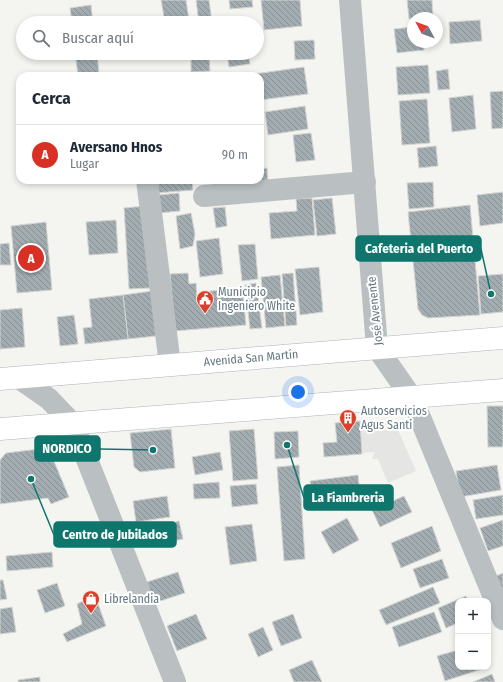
<!DOCTYPE html>
<html lang="es">
<meta charset="utf-8">
<style>
:root{--surface:#fff;--page:#f2f2f3;--text:#1f2937;--muted:#747a83;--line:#e0e1e3;--accent:#d93025}
body{margin:0;font-family:"Fira Sans Condensed",sans-serif;background:var(--page);color:var(--text)}
.controls{position:absolute;right:12px;bottom:12px;display:grid;overflow:hidden;border-radius:8px;box-shadow:0 2px 6px #0003}
.controls button{width:36px;height:36px;display:grid;place-items:center;padding:0;border:0;border-bottom:1px solid var(--line);background:var(--surface);color:var(--text);font:20px sans-serif}
.compass{position:absolute;left:407px;top:12px;width:36px;height:36px;border-radius:50%;background:var(--surface);box-shadow:0 2px 6px #0003;rotate:311deg}
.you{position:absolute;left:298px;top:392px;width:14px;height:14px;margin:-10px;border:3px solid #fff;border-radius:50%;background:#1a73e8;box-shadow:0 0 0 6px #1a73e833}
.badge{display:grid;place-items:center;width:26px;height:26px;border-radius:50%;background:var(--accent);color:#fff;font-size:13px;font-weight:700}
.pin{position:absolute;translate:-50% -50%;border:2px solid #fff;box-shadow:0 1px 4px #0006}
.list{margin:0;padding:0;list-style:none}
h2{display:flex;justify-content:space-between;align-items:center;height:52px;margin:0;padding:0 16px;font-size:17px}
h2 small{font-size:13px;font-weight:400;color:var(--muted)}
.list li{display:grid;grid-template-columns:26px 1fr auto;gap:12px;align-items:center;box-sizing:border-box;height:60px;padding:0 16px;border-top:1px solid var(--line)}
.list b{display:block;font-size:15px;white-space:nowrap}
.list p{margin:0;font-size:13px;white-space:nowrap;color:var(--muted)}
.list em{font-size:13px;font-style:normal;color:var(--muted)}
.icon{flex:none;width:22px;height:22px;fill:none;stroke:currentColor;stroke-width:2;stroke-linecap:round;stroke-linejoin:round}
.map{position:relative;flex:none;width:503px;height:682px;overflow:hidden}
.search{position:absolute;background:var(--surface);box-shadow:0 2px 6px #0003;left:16px;top:16px;width:248px;height:44px;display:flex;align-items:center;gap:10px;box-sizing:border-box;padding:0 14px;border-radius:22px;color:var(--muted);font-size:15px}
.panel{position:absolute;background:var(--surface);box-shadow:0 2px 6px #0003;left:16px;top:72px;width:248px;height:112px;border-radius:12px}
.map>svg:first-child{display:block}
.built{fill:#e5e5e4}
.building{fill:url(#building-back-hatch);stroke:#d5d5d3}
.lines{fill:none;stroke-linecap:round;stroke-linejoin:round}
.major-casing{stroke:#aeb4b7;stroke-width:23}
.minor{stroke:#bac0c2;stroke-width:22}
.major{stroke:#fff;stroke-width:22}
.labels{text-anchor:middle;stroke-width:4;stroke-linejoin:round;paint-order:stroke}
.poi-label{font-size:12px;fill:#647780;stroke:#fff;text-anchor:start}
.street-label{font-size:12px;fill:#647780;stroke:#fff}
.leader{fill:none;stroke:#0f766e;stroke-width:1.5}
.callout-dot{fill:#0f766e;stroke:#fff;stroke-width:1.5}
.callout{fill:#0f766e;stroke:#0f766e;stroke-width:1.5}
.callout-label{font-size:13px;text-anchor:middle;font-weight:bold;fill:#fff}
</style>
<div class="map">
<svg width="503" height="682" viewBox="0 0 503 682">
<defs>
<pattern id="building-back-hatch" width="6" height="6" patternUnits="userSpaceOnUse"><rect width="6" height="6" fill="#a3adb1"/><path d="M-1 5l2 2M0 0l6 6M5-1l2 2" fill="none" stroke="#889295"/></pattern>
</defs>
<rect width="100%" height="100%" fill="#f4f4f0"/>
<path class="built" d="M 381,420 L 399,432 L 416,471 L 388,483 L 378,459 L 372,459 L 375,452 L 362,453 L 360,421 Z"/>
<g class="building">
<path d="M 161,0 L 186,0 L 189,20 L 165,23 Z"/>
<path d="M 196,0 L 209,0 L 212,22 L 199,23 Z"/>
<path d="M 229,0 L 252,0 L 253,7 L 230,9 Z"/>
<path d="M 261,0 L 300,0 L 302,26 L 264,30 Z"/>
<path d="M 407,0 L 432,0 L 433,17 L 409,19 Z"/>
<path d="M 91,5 L 93,23 L 72,23 L 70,8 Z"/>
<path d="M 480,20 L 482,41 L 450,44 L 449,22 Z"/>
<path d="M 413,27 L 413,42 L 424,42 L 424,50 L 397,53 L 394,29 Z"/>
<path d="M 314,40 L 315,59 L 295,60 L 294,41 Z"/>
<path d="M 75,53 L 97,53 L 99,73 L 78,75 Z"/>
<path d="M 191,53 L 209,53 L 210,71 L 191,72 Z"/>
<path d="M 227,53 L 248,53 L 250,64 L 229,67 Z"/>
<path d="M 428,65 L 430,93 L 398,95 L 396,67 Z"/>
<path d="M 304,67 L 308,94 L 260,100 L 260,76 L 247,76 L 247,75 Z"/>
<path d="M 448,69 L 450,89 L 438,90 L 436,71 Z"/>
<path d="M 503,91 L 503,128 L 492,129 L 490,92 Z"/>
<path d="M 473,95 L 476,129 L 452,132 L 449,98 Z"/>
<path d="M 427,99 L 430,143 L 402,145 L 399,101 Z"/>
<path d="M 305,106 L 308,129 L 268,135 L 265,112 Z"/>
<path d="M 311,133 L 315,160 L 296,162 L 293,135 Z"/>
<path d="M 436,146 L 438,166 L 419,168 L 417,148 Z"/>
<path d="M 267,168 L 268,183 L 223,187 L 223,180 L 260,180 L 260,169 Z"/>
<path d="M 156,180 L 192,180 L 193,190 L 157,193 Z"/>
<path d="M 433,182 L 434,207 L 409,209 L 407,183 Z"/>
<path d="M 503,192 L 503,223 L 480,226 L 477,195 Z"/>
<path d="M 179,193 L 180,211 L 159,213 L 158,195 Z"/>
<path d="M 312,198 L 315,235 L 271,239 L 269,213 L 297,211 L 296,199 Z"/>
<path d="M 332,198 L 336,234 L 317,236 L 313,200 Z"/>
<path d="M 470,205 L 480,315 L 428,318 L 422,315 L 418,309 L 408,212 Z"/>
<path d="M 145,206 L 150,288 L 129,289 L 124,208 Z"/>
<path d="M 225,207 L 227,226 L 216,228 L 213,208 Z"/>
<path d="M 191,213 L 195,234 L 193,246 L 180,249 L 176,216 Z"/>
<path d="M 116,220 L 118,253 L 89,255 L 86,222 Z"/>
<path d="M 46,222 L 52,290 L 17,293 L 11,226 Z"/>
<path d="M 219,238 L 223,274 L 200,277 L 196,241 Z"/>
<path d="M 9,243 L 11,265 L 0,265 L 0,244 Z"/>
<path d="M 255,244 L 258,279 L 242,281 L 238,245 Z"/>
<path d="M 319,267 L 323,312 L 300,315 L 295,269 Z"/>
<path d="M 188,273 L 189,284 L 196,283 L 197,299 L 203,299 L 202,292 L 220,290 L 220,297 L 243,295 L 246,325 L 175,331 L 170,274 Z"/>
<path d="M 293,273 L 297,325 L 286,326 L 282,274 Z"/>
<path d="M 503,274 L 503,312 L 481,314 L 478,276 Z"/>
<path d="M 280,275 L 285,326 L 266,328 L 261,277 Z"/>
<path d="M 256,283 L 262,328 L 250,329 L 245,285 Z"/>
<path d="M 152,291 L 156,336 L 128,339 L 123,295 Z"/>
<path d="M 123,295 L 128,339 L 85,344 L 83,328 L 92,327 L 89,299 Z"/>
<path d="M 22,308 L 25,347 L 0,349 L 0,310 Z"/>
<path d="M 74,315 L 78,344 L 60,346 L 57,317 Z"/>
<path d="M 487,406 L 503,406 L 503,447 L 488,447 Z"/>
<path d="M 360,421 L 362,454 L 324,457 L 323,443 L 337,442 L 335,423 Z"/>
<path d="M 171,429 L 175,468 L 140,472 L 134,467 L 130,433 Z"/>
<path d="M 254,429 L 258,479 L 233,481 L 229,431 Z"/>
<path d="M 298,431 L 299,457 L 275,459 L 274,432 Z"/>
<path d="M 39,449 L 53,459 L 69,497 L 51,504 L 48,498 L 0,504 L 0,460 L 6,453 Z"/>
<path d="M 220,452 L 223,470 L 195,475 L 192,457 Z"/>
<path d="M 299,465 L 305,559 L 284,561 L 277,467 Z"/>
<path d="M 497,465 L 501,490 L 460,497 L 456,471 Z"/>
<path d="M 358,475 L 360,494 L 313,500 L 310,481 Z"/>
<path d="M 219,482 L 220,498 L 194,499 L 193,484 Z"/>
<path d="M 256,484 L 258,504 L 232,507 L 230,486 Z"/>
<path d="M 503,495 L 503,515 L 476,519 L 473,500 Z"/>
<path d="M 167,496 L 170,517 L 136,522 L 133,501 Z"/>
<path d="M 404,496 L 412,512 L 380,527 L 372,510 Z"/>
<path d="M 347,518 L 359,540 L 333,554 L 321,532 Z"/>
<path d="M 503,520 L 503,546 L 488,551 L 480,528 Z"/>
<path d="M 179,521 L 183,539 L 155,545 L 151,528 Z"/>
<path d="M 252,524 L 257,561 L 230,565 L 225,527 Z"/>
<path d="M 432,526 L 441,551 L 401,568 L 391,543 Z"/>
<path d="M 52,552 L 53,567 L 7,571 L 6,556 Z"/>
<path d="M 442,559 L 449,578 L 420,588 L 413,569 Z"/>
<path d="M 178,572 L 185,593 L 154,603 L 147,582 Z"/>
<path d="M 503,573 L 503,598 L 496,576 Z"/>
<path d="M 0,580 L 3,580 L 7,599 L 0,600 Z"/>
<path d="M 57,583 L 65,606 L 45,613 L 37,590 Z"/>
<path d="M 433,587 L 440,603 L 386,625 L 379,610 Z"/>
<path d="M 95,595 L 106,626 L 67,642 L 63,634 L 82,624 L 77,604 Z"/>
<path d="M 466,596 L 467,601 L 458,601 L 458,623 L 446,628 L 438,608 Z"/>
<path d="M 12,607 L 16,632 L 0,634 L 0,609 Z"/>
<path d="M 434,612 L 442,632 L 399,647 L 392,627 Z"/>
<path d="M 196,614 L 207,639 L 177,651 L 167,626 Z"/>
<path d="M 293,614 L 302,638 L 281,646 L 272,622 Z"/>
<path d="M 263,627 L 273,650 L 258,657 L 248,634 Z"/>
<path d="M 458,650 L 458,667 L 485,668 L 445,681 L 437,656 Z"/>
<path d="M 312,660 L 322,682 L 294,682 L 289,670 Z"/>
<path d="M 492,674 L 495,682 L 473,682 Z"/>
<path d="M 40,677 L 40,682 L 18,682 L 18,680 Z"/>
</g>
<g class="lines">
<g class="major-casing">
<g id="major">
<path d="M 0,379 L 503,338"/>
<path d="M 0,429 L 503,390"/>
</g>
</g>
<g class="minor">
<path d="M 350,0 L 377,348 L 412,398 L 503,619"/>
<path d="M 147,180 L 170,365"/>
<path d="M 204,196 L 365,182"/>
<path d="M 19,378 L 49,399 L 73,424 L 175,682"/>
</g>
<use href="#major" class="major"/>
</g>
<defs>
<g id="civic-pin" transform="scale(0.9)"><path d="M0 17L-7.5 6A9.5 9.5 0 1 1 7.5 6Z" fill="#db3f29" stroke="#fff"/><path d="M-.6-6.5H3V-4.5H.6V-3L4-1V1h2V6H-6V1h2V-1L-.6-3ZM-1.2 2.5V6h2.4V2.5Z" fill="#fff"/></g>
<g id="building-pin" transform="scale(0.9)"><path d="M0 17L-7.5 6A9.5 9.5 0 1 1 7.5 6Z" fill="#db3f29" stroke="#fff"/><path d="M-4-6H4V6H1V3H-1V6H-4ZM-2.5-4.3h1.7v1.8h-1.7ZM.8-4.3h1.7v1.8H.8ZM-2.5-1h1.7V.8h-1.7ZM.8-1h1.7V.8H.8Z" fill="#fff"/></g>
<g id="shop-pin" transform="scale(0.9)"><path d="M0 17L-7.5 6A9.5 9.5 0 1 1 7.5 6Z" fill="#db3f29" stroke="#fff"/><path d="M-5-2.5h2.3a2.7 3.5 0 0 1 5.4 0H5L5.5 6h-11ZM-1.5-2.5h3a1.5 2.3 0 0 0-3 0Z" fill="#fff"/></g>
</defs>
<g fill-rule="evenodd">
<use href="#civic-pin" x="205" y="299"/>
<use href="#building-pin" x="348" y="418"/>
<use href="#shop-pin" x="91" y="599"/>
</g>
<g class="labels">
<g class="poi-label">
<text x="218" y="296">Municipio<tspan x="218" dy="14">Ingeniero White</tspan></text>
<text x="361" y="415">Autoservicios<tspan x="361" dy="14">Agus Santi</tspan></text>
<text x="104" y="603">Librelandia</text>
</g>
<g class="street-label">
<text transform="translate(375 311) rotate(-96)" y="4">José Avenente</text>
<text transform="translate(251 358) rotate(-5)" y="4">Avenida San Martín</text>
</g>
</g>
<path class="leader" d="M491 294L481 249M153 450L100 449M287 445L304 498M31 479L54 535"/>
<g class="callout-dot">
<circle cx="491" cy="294" r="4"/>
<circle cx="153" cy="450" r="4"/>
<circle cx="287" cy="445" r="4"/>
<circle cx="31" cy="479" r="4"/>
</g>
<g class="callout">
<rect x="356" y="236" width="125" height="25" rx="4"/>
<rect x="35" y="436" width="65" height="25" rx="4"/>
<rect x="304" y="485" width="89" height="25" rx="4"/>
<rect x="54" y="522" width="122" height="25" rx="4"/>
</g>
<g class="callout-label">
<text x="419" y="253">Cafeteria del Puerto</text>
<text x="67" y="453">NORDICO</text>
<text x="348" y="502">La Fiambreria</text>
<text x="115" y="539">Centro de Jubilados</text>
</g>
</svg>
<div class="controls">
<button>+</button>
<button>−</button>
</div>
<svg class="compass" viewBox="-18 -18 36 36"><path d="M0-13l5 13h-10z" fill="#e53935"/><path d="M0 13l5-13h-10z" fill="#747a83"/></svg>
<div class="you"></div>
<div class="pin badge" style="left:31px;top:258px">A</div>
<div class="search"><svg class="icon" aria-label="search" viewBox="0 0 24 24"><circle cx="10" cy="10" r="6"/><path d="M15 15l6 6"/></svg>Buscar aquí</div>
<section class="panel">
<h2>Cerca<small></small></h2>
<ul class="list">
<li><span class="badge">A</span><div><b>Aversano Hnos</b><p>Lugar</p></div><em>90 m</em></li>
</ul>
</section>
</div>
